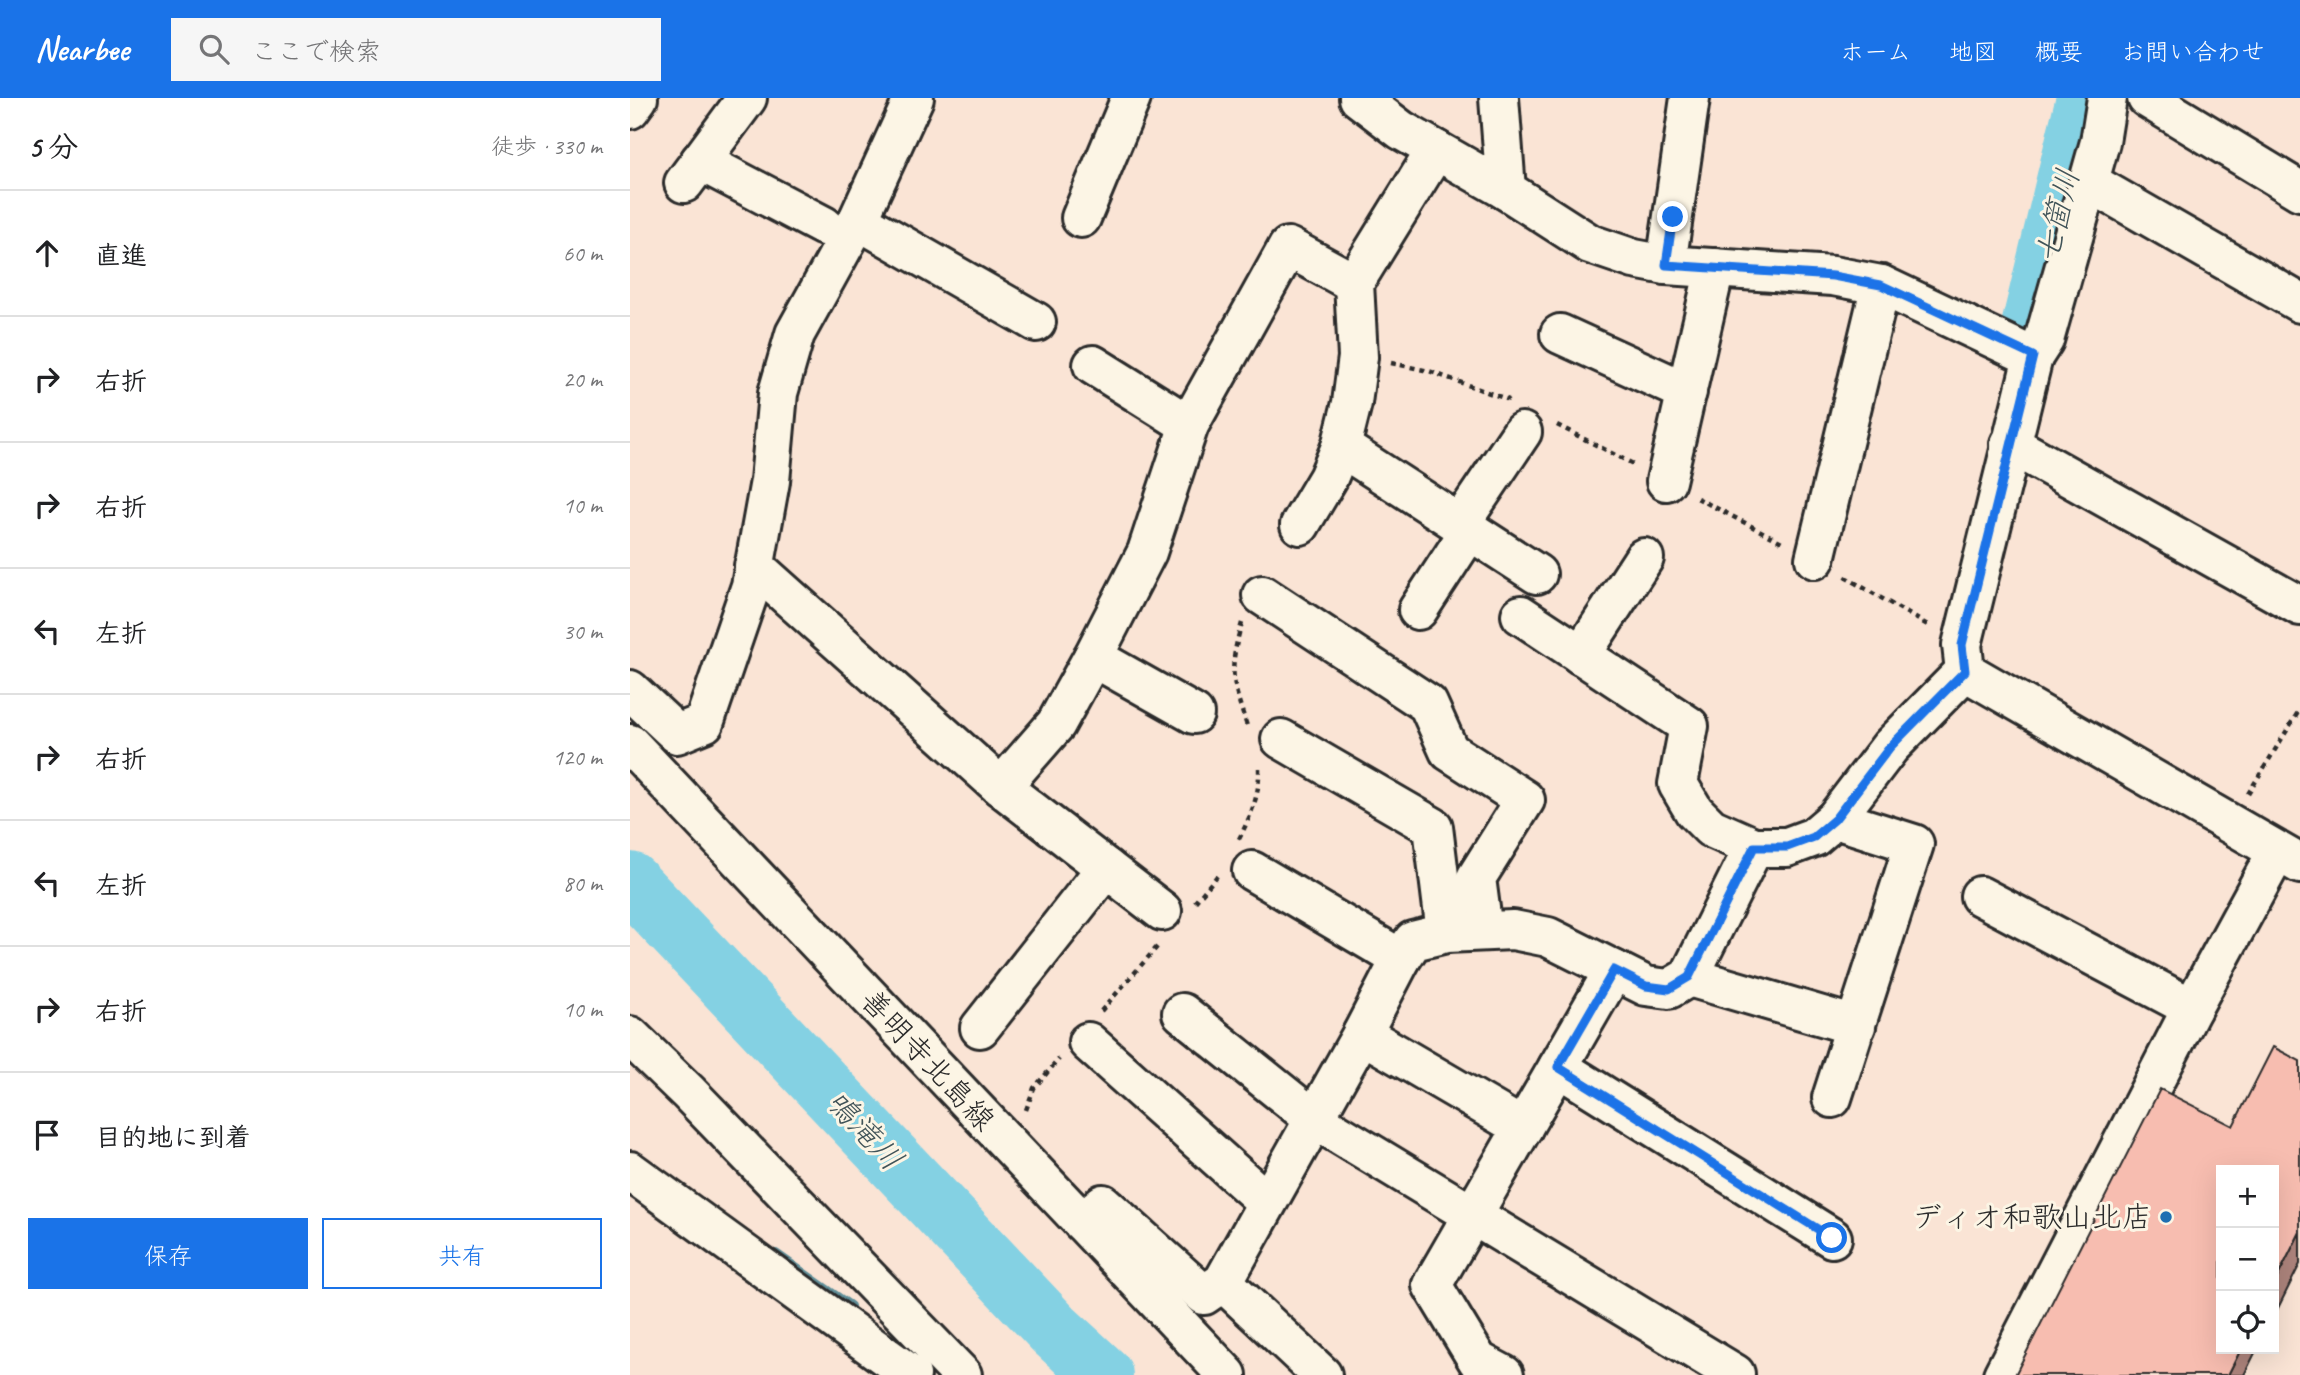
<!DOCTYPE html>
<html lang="ja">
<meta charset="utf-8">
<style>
:root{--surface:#fff;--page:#f6f6f6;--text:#202124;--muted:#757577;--line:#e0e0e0;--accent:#1a73e8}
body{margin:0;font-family:Caveat,"Klee One",sans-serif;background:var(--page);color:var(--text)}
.controls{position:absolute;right:21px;bottom:21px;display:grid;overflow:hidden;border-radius:0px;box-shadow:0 7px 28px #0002}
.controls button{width:63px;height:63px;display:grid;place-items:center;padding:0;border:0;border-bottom:2px solid var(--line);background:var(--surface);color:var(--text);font:35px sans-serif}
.stop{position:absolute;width:21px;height:21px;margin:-16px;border:5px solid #1a73e8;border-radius:50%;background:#fff}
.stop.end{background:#1a73e8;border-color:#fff;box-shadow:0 2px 7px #0008}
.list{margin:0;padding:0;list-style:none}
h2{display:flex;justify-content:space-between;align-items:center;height:91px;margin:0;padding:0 28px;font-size:30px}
h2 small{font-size:23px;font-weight:400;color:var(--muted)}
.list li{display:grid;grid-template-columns:46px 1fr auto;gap:21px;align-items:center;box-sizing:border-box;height:126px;padding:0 28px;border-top:2px solid var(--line)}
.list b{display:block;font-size:26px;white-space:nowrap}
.list em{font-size:23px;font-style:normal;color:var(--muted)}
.actions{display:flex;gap:14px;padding:21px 28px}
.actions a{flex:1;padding:16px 0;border:2px solid var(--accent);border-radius:0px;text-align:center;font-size:24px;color:var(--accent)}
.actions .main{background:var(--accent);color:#fff}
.icon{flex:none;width:38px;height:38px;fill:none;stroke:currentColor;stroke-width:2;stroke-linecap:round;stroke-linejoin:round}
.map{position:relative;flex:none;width:1670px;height:1277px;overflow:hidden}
header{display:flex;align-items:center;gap:42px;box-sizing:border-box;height:98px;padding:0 35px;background:var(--accent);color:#fff}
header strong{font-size:33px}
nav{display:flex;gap:38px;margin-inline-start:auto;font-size:24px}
.search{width:490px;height:63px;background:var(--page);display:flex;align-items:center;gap:18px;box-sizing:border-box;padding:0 24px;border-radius:0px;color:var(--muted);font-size:26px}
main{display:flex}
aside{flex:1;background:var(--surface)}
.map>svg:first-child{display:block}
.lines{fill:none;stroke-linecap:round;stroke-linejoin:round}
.stream{stroke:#608f99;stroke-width:10}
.river{stroke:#84d1e3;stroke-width:60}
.minor-casing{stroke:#2b2b2b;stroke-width:44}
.secondary-casing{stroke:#2b2b2b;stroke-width:44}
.path{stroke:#2b2b2b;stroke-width:4.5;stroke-dasharray:5 5;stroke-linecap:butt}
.minor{stroke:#fcf5e5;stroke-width:38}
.secondary{stroke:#fcf5e5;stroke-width:38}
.shaded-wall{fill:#ad847b;stroke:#2b2b2b;stroke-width:2}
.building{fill:#f7bdb0;stroke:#2b2b2b;stroke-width:2}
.route{stroke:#1a73e8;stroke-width:9}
.poi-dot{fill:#1f6fb2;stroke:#fcf5e5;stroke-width:2.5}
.labels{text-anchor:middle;stroke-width:6;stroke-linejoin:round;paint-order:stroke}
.street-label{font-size:30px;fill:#2b2b2b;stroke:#fcf5e5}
.poi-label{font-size:30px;fill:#2b2b2b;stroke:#fcf5e5;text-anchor:end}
.water-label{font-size:32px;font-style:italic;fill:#415459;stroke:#fcf5e5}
</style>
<header>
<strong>Nearbee</strong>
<div class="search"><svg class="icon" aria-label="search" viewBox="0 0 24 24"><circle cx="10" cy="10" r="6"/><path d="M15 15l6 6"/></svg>ここで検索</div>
<nav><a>ホーム</a><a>地図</a><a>概要</a><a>お問い合わせ</a></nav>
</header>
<main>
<aside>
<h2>5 分<small>徒歩 · 330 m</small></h2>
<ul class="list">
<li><svg class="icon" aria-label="ahead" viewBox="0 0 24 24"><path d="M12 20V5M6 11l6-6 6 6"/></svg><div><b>直進</b></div><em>60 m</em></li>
<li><svg class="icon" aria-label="right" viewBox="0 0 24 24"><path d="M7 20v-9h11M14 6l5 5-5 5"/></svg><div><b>右折</b></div><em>20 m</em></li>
<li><svg class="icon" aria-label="right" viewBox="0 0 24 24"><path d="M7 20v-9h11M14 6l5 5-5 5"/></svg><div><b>右折</b></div><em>10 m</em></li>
<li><svg class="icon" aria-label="left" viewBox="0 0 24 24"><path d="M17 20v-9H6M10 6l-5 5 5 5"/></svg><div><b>左折</b></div><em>30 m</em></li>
<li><svg class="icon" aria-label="right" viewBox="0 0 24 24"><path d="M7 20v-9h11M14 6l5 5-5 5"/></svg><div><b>右折</b></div><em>120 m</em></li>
<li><svg class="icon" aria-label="left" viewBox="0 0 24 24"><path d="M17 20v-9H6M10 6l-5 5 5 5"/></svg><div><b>左折</b></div><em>80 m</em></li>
<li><svg class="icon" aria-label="right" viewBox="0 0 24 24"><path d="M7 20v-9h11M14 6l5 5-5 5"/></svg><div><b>右折</b></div><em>10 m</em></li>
<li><svg class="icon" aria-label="arrive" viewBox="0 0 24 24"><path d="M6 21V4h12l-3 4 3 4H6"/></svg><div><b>目的地に到着</b></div></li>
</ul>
<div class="actions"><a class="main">保存</a><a>共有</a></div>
</aside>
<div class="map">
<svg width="1670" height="1277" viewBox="0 0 1670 1277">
<rect width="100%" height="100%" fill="#fae4d5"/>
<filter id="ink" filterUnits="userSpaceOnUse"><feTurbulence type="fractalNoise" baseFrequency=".0143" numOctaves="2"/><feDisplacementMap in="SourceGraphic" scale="14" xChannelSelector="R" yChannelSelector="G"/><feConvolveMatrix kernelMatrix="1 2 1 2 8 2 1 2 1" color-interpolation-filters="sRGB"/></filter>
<g filter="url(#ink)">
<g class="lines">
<path class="stream" d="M 146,1156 L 220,1208"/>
<g class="river">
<path d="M 1400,233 L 1456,0"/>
<path d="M 0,784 L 424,1232 L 473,1277"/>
</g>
<g class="minor-casing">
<g id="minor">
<path d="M 729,0 L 771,32 L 876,92 L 960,146 L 1004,161 L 1036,167 L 1203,178 L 1251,187 L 1403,259 L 1332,547 L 1335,573 L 1670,766"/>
<path d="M 869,0 L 876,92"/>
<path d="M 1517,0 L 1670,93"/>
<path d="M 0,11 L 8,0"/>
<path d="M 70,63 L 194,128"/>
<path d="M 1459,84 L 1670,205"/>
<path d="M 54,85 L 117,0"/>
<path d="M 451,120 L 501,0"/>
<path d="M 228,122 L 406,224"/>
<path d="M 1036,167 L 1060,0"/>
<path d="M 930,236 L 1057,294"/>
<path d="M 1403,259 L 1414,242 L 1470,44 L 1477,0"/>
<path d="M 463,267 L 559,327"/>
<path d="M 1380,346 L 1670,508"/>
<path d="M 711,349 L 907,476"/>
<path d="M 1036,383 L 1085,170"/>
<path d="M 830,426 L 892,334"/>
<path d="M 670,427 L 698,380 L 711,349 L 722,305 L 728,259 L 724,185 L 806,52"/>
<path d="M 1185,461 L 1251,187"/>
<path d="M 124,468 L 371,689 L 532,813"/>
<path d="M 632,497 L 798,606 L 819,653 L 895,702 L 846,780 L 853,833"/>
<path d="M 788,512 L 840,432"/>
<path d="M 891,517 L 1059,628 L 1048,686 L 1064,713 L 1081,730 L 1124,749 L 1157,749 L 1184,739 L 1205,721 L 1260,649 L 1335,573"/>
<path d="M 951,557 L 1014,460"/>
<path d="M 463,559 L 564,616"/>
<path d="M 0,592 L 47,636 L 74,625 L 121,488 L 140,383 L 148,295 L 165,236 L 228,122 L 284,0"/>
<path d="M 651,641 L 803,729 L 816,835"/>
<path d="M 371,689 L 426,626 L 463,559 L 517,454 L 559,327 L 658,149 L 724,185"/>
<path d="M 622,773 L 771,861"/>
<path d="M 1350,798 L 1562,910"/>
<path d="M 1059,879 L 1226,928"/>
<path d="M 552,915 L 684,1021 L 1105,1276"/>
<path d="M 350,930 L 476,770"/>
<path d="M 732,936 L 893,1030"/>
<path d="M 0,938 L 58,994 L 332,1277"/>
<path d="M 458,944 L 637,1104"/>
<path d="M 928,969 L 1202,1140"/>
<path d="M 1202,1000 L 1284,746 L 1205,721"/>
<path d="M 0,1073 L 281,1277"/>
<path d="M 452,1124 L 473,1106 L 574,1197 L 593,1184 L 732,936 L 771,861 L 783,843 L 816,835 L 883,832 L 918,839 L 1016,888 L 1039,891 L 1059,879 L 1124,749"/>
<path d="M 593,1184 L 692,1277"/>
<path d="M 874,1277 L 848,1263 L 802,1187 L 984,872"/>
<path d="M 1373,1277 L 1562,910 L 1647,754"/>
</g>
</g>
<g class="secondary-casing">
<path id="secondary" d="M 0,646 L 597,1277"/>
</g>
<g class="path">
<path d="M 761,265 L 799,273 L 879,302"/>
<path d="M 927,327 L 1003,366"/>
<path d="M 1067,400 L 1152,444"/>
<path d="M 1215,479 L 1301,529"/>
<path d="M 612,525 C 598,572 602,583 617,628"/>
<path d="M 1618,696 L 1670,611"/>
<path d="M 609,741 C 621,717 630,697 629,670"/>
<path d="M 565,804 L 587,778"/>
<path d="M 471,913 L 528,848"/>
<path d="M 396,1012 L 404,990 L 429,961"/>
</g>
<use href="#minor" class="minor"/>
<use href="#secondary" class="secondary"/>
</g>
<g class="shaded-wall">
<path d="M 1670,1134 L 1670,1166 L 1644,1218 L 1644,1186 Z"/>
<path d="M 1611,1251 L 1627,1251 L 1614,1277 L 1598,1277 Z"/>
</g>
<path class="building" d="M 1643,949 L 1670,963 L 1670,1134 L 1644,1186 L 1644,1072 L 1591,1072 L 1591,1251 L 1611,1251 L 1598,1277 L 1385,1277 L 1530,991 L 1603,1028 Z"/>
</g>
<g class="lines" filter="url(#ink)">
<path class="route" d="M 1043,119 L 1036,167 L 1203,178 L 1251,187 L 1403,258 L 1332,547 L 1335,573 L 1260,649 L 1205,721 L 1184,739 L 1157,749 L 1124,749 L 1059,879 L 1039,891 L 1016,888 L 984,872 L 928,969 L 1202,1140"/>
</g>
<circle class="poi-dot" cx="1536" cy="1119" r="7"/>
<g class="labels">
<g class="street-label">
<text transform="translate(298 962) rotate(47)" y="10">善明寺北島線</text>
</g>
<g class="poi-label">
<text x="1522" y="1129">ディオ和歌山北店</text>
</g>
<g class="water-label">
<text transform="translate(1427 118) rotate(-76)" y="11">七箇川</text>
<text transform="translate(235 1032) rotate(47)" y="11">鳴滝川</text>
</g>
</g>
</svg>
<div class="controls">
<button>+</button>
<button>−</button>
<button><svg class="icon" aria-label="locate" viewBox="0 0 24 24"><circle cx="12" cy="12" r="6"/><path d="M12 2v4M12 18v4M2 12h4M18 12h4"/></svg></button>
</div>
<div class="stop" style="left:1202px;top:1140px"></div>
<div class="stop end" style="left:1043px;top:119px"></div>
</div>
</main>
